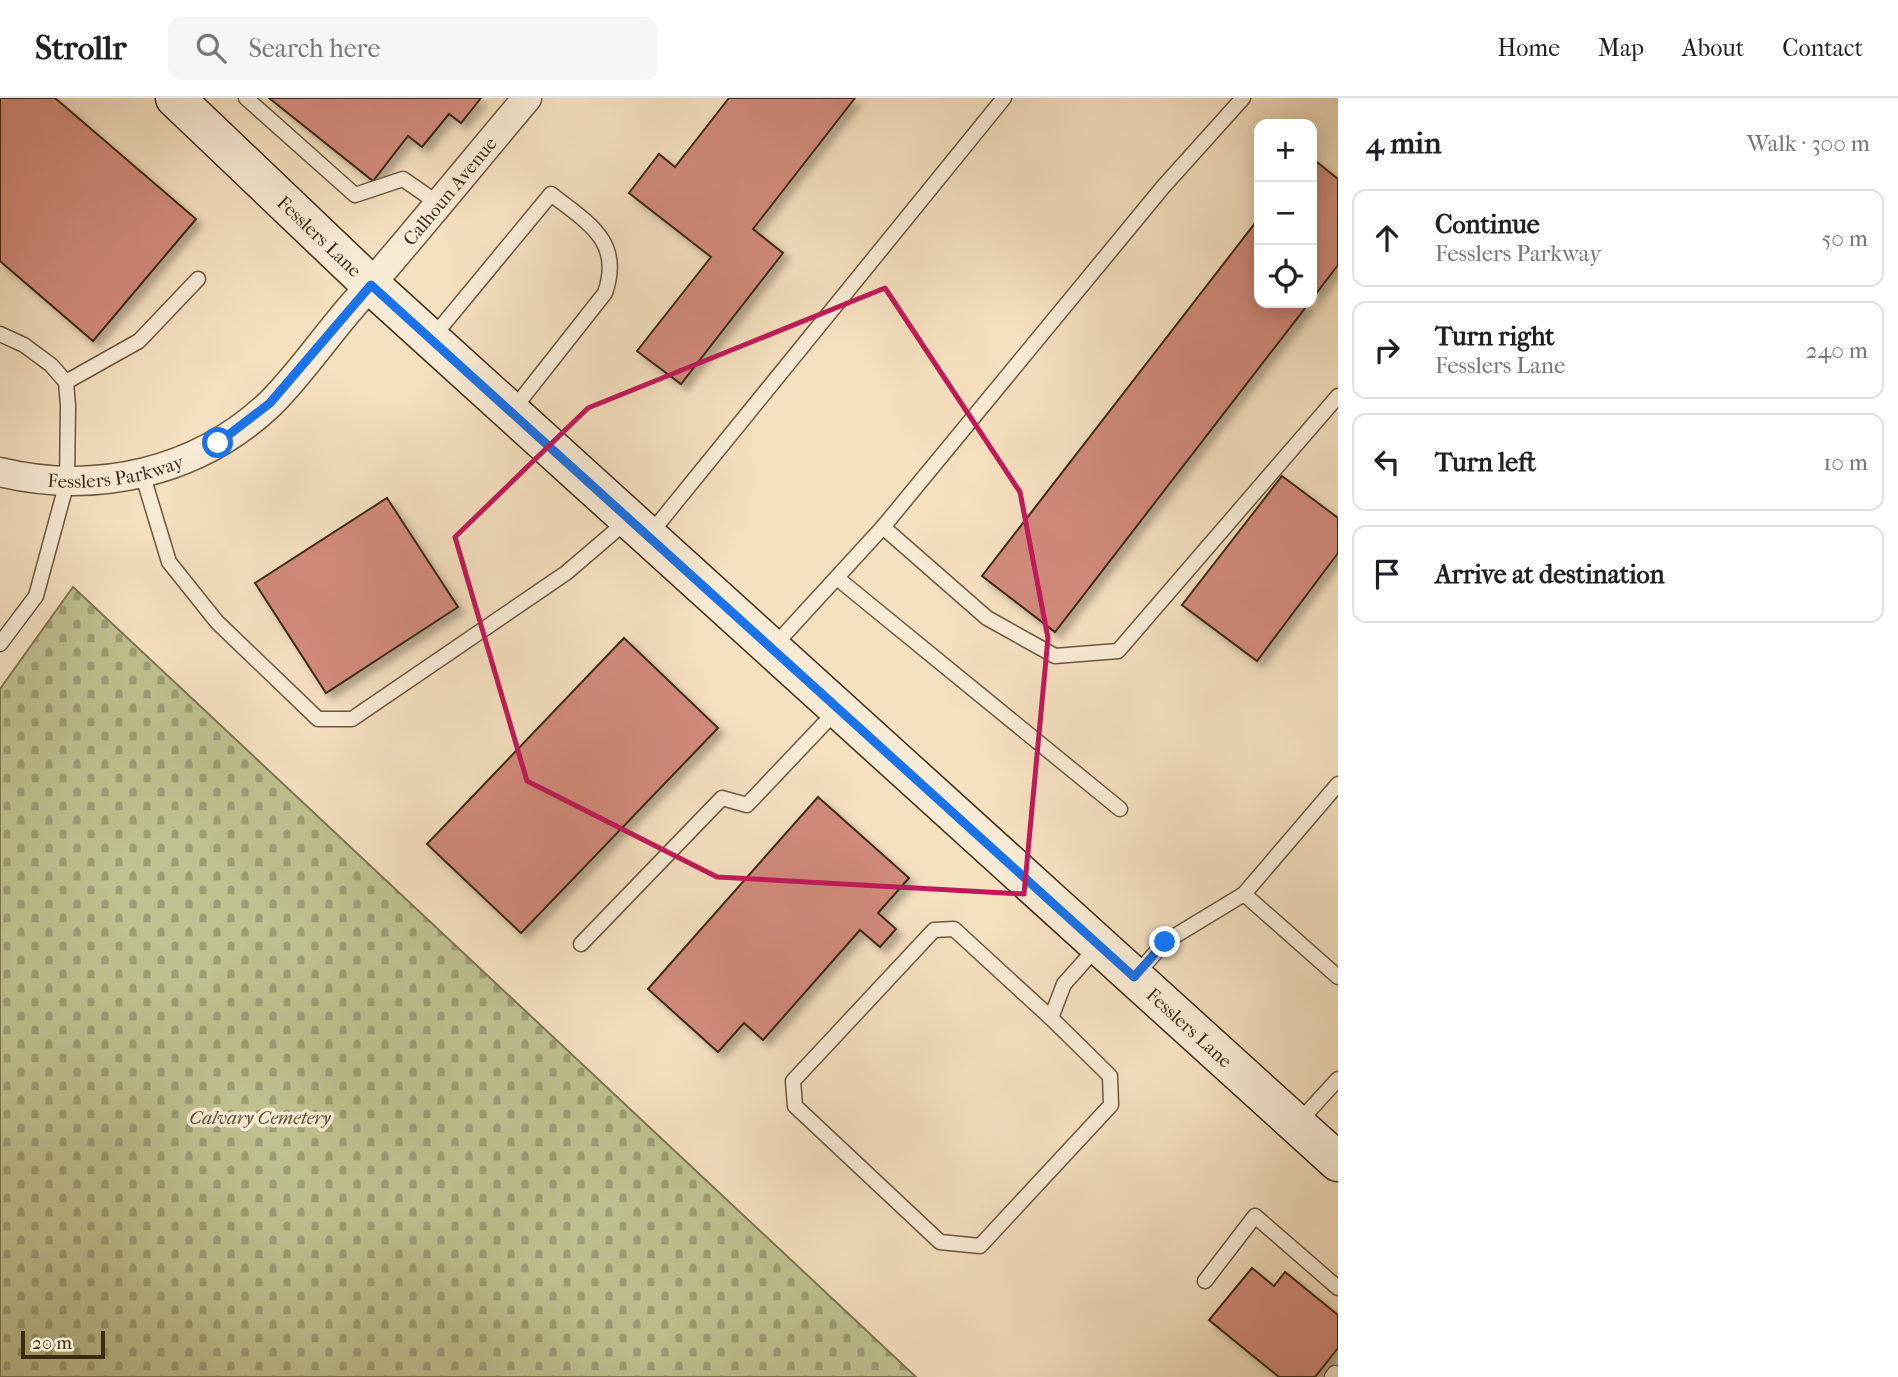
<!DOCTYPE html>
<meta charset="utf-8">
<style>
:root{--surface:#fff;--page:#f6f6f6;--text:#202124;--muted:#757577;--line:#e0e0e0}
body{margin:0;font-family:"IM FELL French Canon",serif;background:var(--page);color:var(--text)}
.controls{position:absolute;right:21px;top:21px;display:grid;overflow:hidden;border-radius:14px;box-shadow:0 4px 18px #0003}
.controls button{width:63px;height:63px;display:grid;place-items:center;padding:0;border:0;border-bottom:2px solid var(--line);background:var(--surface);color:var(--text);font:35px sans-serif}
.scale{position:absolute;left:21px;bottom:18px;width:84px;box-sizing:border-box;padding-left:7px;border:4px solid #3e2b14;border-top:0;font-size:19px;line-height:24px;white-space:nowrap;color:#3e2b14;-webkit-text-stroke:5px #f8ebd6;paint-order:stroke}
.stop{position:absolute;width:21px;height:21px;margin:-16px;border:5px solid #1a73e8;border-radius:50%;background:#fff}
.stop.end{background:#1a73e8;border-color:#fff;box-shadow:0 2px 7px #0008}
.list{margin:0;padding:0;list-style:none}
h2{display:flex;justify-content:space-between;align-items:center;height:91px;margin:0;padding:0 28px;font-size:30px}
h2 small{font-size:23px;font-weight:400;color:var(--muted)}
.list li{display:grid;grid-template-columns:46px 1fr auto;gap:21px;align-items:center;box-sizing:border-box;height:98px;margin:0 14px 14px;padding:0 14px;border:2px solid var(--line);border-radius:14px}
.list b{display:block;font-size:26px;white-space:nowrap}
.list p{margin:0;font-size:23px;white-space:nowrap;color:var(--muted)}
.list em{font-size:23px;font-style:normal;color:var(--muted)}
.icon{flex:none;width:38px;height:38px;fill:none;stroke:currentColor;stroke-width:2;stroke-linecap:round;stroke-linejoin:round}
.map{position:relative;flex:none;width:1338px;height:1279px;overflow:hidden}
header{display:flex;align-items:center;gap:42px;box-sizing:border-box;height:98px;padding:0 35px;background:var(--surface);border-bottom:2px solid var(--line)}
header strong{font-size:33px}
nav{display:flex;gap:38px;margin-inline-start:auto;font-size:24px}
.search{width:490px;height:63px;background:var(--page);display:flex;align-items:center;gap:18px;box-sizing:border-box;padding:0 24px;border-radius:14px;color:var(--muted);font-size:26px}
main{display:flex}
aside{flex:1;background:var(--surface)}
.map>svg:first-child{display:block}
.cemetery{fill:url(#cemetery-stones);stroke:#7e7652;stroke-width:2}
.building{fill:#d28b7c;stroke:#3e2b14;stroke-width:2;filter:url(#shadow)}
.lines{fill:none;stroke-linecap:round;stroke-linejoin:round}
.lane-casing{stroke:#6c583f;stroke-width:17}
.street-casing{stroke:#6c583f;stroke-width:31}
.secondary-casing{stroke:#3e2b14;stroke-width:41}
.lane{stroke:#f8ebd6;stroke-width:14}
.street{stroke:#f8ebd6;stroke-width:28}
.secondary{stroke:#f8ebd6;stroke-width:38}
.route{stroke:#1a73e8;stroke-width:9}
.marked{fill:none;stroke:#c2185b;stroke-width:5;stroke-linejoin:round}
.labels{text-anchor:middle;stroke-width:7;stroke-linejoin:round;paint-order:stroke}
.street-label{font-size:19px;fill:#3e2b14;stroke:#f8ebd6}
.park-label{font-size:19px;font-style:italic;fill:#5e5033;stroke:#f8ebd6}
</style>
<header>
<strong>Strollr</strong>
<div class="search"><svg class="icon" aria-label="search" viewBox="0 0 24 24"><circle cx="10" cy="10" r="6"/><path d="M15 15l6 6"/></svg>Search here</div>
<nav><a>Home</a><a>Map</a><a>About</a><a>Contact</a></nav>
</header>
<main>
<div class="map">
<svg width="1338" height="1279" viewBox="0 0 1338 1279">
<defs>
<pattern id="cemetery-stones" width="16" height="16" patternUnits="userSpaceOnUse" patternTransform="scale(1.75)"><rect width="16" height="16" fill="#bfc190"/><path d="M2 7V4a2 2 0 0 1 4 0v3zM10 15v-3a2 2 0 0 1 4 0v3z" fill="#9d9d74"/></pattern>
<filter id="shadow"><feDropShadow dx="6" dy="6" stdDeviation="3.5" flood-color="#0004"/></filter>
</defs>
<rect width="100%" height="100%" fill="#f5e0c0"/>
<filter id="stains"><feTurbulence type="fractalNoise" baseFrequency=".00286" numOctaves="4"/><feColorMatrix values="0 0 0 0 .2 0 0 0 0 .09 0 0 0 0 .02 0 0 0 .5 -.17"/></filter>
<radialGradient id="worn" r=".72"><stop offset=".6" stop-color="#630" stop-opacity="0"/><stop offset="1" stop-color="#630" stop-opacity=".3"/></radialGradient>
<path class="cemetery" d="M 73,489 L 916,1279 L 0,1279 L 0,591 Z"/>
<g class="building">
<path d="M 0,0 L 55,0 L 196,121 L 93,243 L 0,163 Z"/>
<path d="M 269,0 L 481,0 L 461,25 L 449,16 L 422,49 L 408,38 L 373,83 Z"/>
<path d="M 729,0 L 855,0 L 753,131 L 783,155 L 681,286 L 637,253 L 711,159 L 629,95 L 659,56 L 675,69 Z"/>
<path d="M 1312,60 L 1338,81 L 1338,167 L 1312,201 Z"/>
<path d="M 1259,120 L 1259,205 L 1309,205 L 1055,534 L 982,478 Z"/>
<path d="M 1282,378 L 1338,420 L 1338,455 L 1257,563 L 1182,507 Z"/>
<path d="M 387,400 L 458,509 L 326,595 L 255,485 Z"/>
<path d="M 624,540 L 718,630 L 521,835 L 427,746 Z"/>
<path d="M 818,699 L 909,780 L 878,815 L 896,831 L 880,849 L 860,832 L 763,942 L 744,925 L 718,954 L 648,891 Z"/>
<path d="M 1252,1170 L 1274,1188 L 1285,1174 L 1338,1217 L 1338,1250 L 1315,1279 L 1279,1279 L 1209,1222 Z"/>
</g>
<g class="lines">
<g class="lane-casing">
<g id="lane">
<path d="M 246,0 L 355,97 L 403,81 L 439,106"/>
<path d="M 0,236 L 24,247 L 51,267 L 66,284 L 68,308 L 67,384 L 36,498 L 0,546"/>
<path d="M 432,240 L 551,96 C 588,125 623,143 605,195 L 512,313"/>
<path d="M 66,284 L 139,243 L 198,181"/>
<path d="M 142,375 L 169,464 L 217,524 L 318,621 L 352,621 L 566,475 L 628,422"/>
<path d="M 883,429 L 987,520 L 1055,558 L 1118,553 L 1338,298"/>
<path d="M 650,436 L 1004,0"/>
<path d="M 837,480 L 1120,711"/>
<path d="M 772,550 L 883,429 L 1163,89 L 1243,0"/>
<path d="M 1244,796 L 1338,879"/>
<path d="M 581,846 L 722,700 L 747,707 L 837,612"/>
<path d="M 1135,878 L 1165,844 L 1244,796 L 1338,686"/>
<path d="M 1051,920 L 954,831 L 934,832 L 793,983 L 795,1008 L 940,1144 L 980,1148 L 1111,1007 L 1110,978 L 1051,920 L 1064,886 L 1098,848"/>
<path d="M 1297,1026 L 1338,981"/>
<path d="M 1205,1183 L 1255,1118 L 1338,1190"/>
<path d="M 1332,1279 L 1335,1275 L 1338,1277"/>
</g>
</g>
<g class="street-casing">
<g id="street">
<path id="s1" d="M 0,374 C 96,397 198,375 271,305 C 301,275 325,239 353,207 C 412,139 469,69 527,0"/>
</g>
</g>
<g class="secondary-casing">
<g id="secondary">
<path id="s2" d="M 175,0 L 371,187 L 1338,1064"/>
</g>
</g>
<use href="#lane" class="lane"/>
<use href="#street" class="street"/>
<use href="#secondary" class="secondary"/>
</g>
<g class="lines">
<path class="route" d="M 218,345 L 270,305 L 371,187 L 1134,879 L 1165,844"/>
</g>
<path class="marked" d="M 885,190 L 1020,394 L 1048,540 L 1024,796 L 717,779 L 527,683 L 455,439 L 588,310 Z"/>
<g class="labels">
<g class="street-label">
<text dy="7" stroke="none"><textPath href="#s1" startOffset="569">Calhoun Avenue</textPath></text>
<text dy="7" stroke="none"><textPath href="#s2" startOffset="200">Fesslers Lane</textPath></text>
<text dy="7" stroke="none"><textPath href="#s1" startOffset="117">Fesslers Parkway</textPath></text>
<text dy="7" stroke="none"><textPath href="#s2" startOffset="1376">Fesslers Lane</textPath></text>
</g>
<g class="park-label">
<text x="260" y="1026">Calvary Cemetery</text>
</g>
</g>
<rect width="100%" height="100%" filter="url(#stains)"/>
<rect width="100%" height="100%" fill="url(#worn)"/>
</svg>
<div class="controls">
<button>+</button>
<button>−</button>
<button><svg class="icon" aria-label="locate" viewBox="0 0 24 24"><circle cx="12" cy="12" r="6"/><path d="M12 2v4M12 18v4M2 12h4M18 12h4"/></svg></button>
</div>
<div class="scale">20 m</div>
<div class="stop" style="left:218px;top:345px"></div>
<div class="stop end" style="left:1165px;top:844px"></div>
</div>
<aside>
<h2>4 min<small>Walk · 300 m</small></h2>
<ul class="list">
<li><svg class="icon" aria-label="ahead" viewBox="0 0 24 24"><path d="M12 20V5M6 11l6-6 6 6"/></svg><div><b>Continue</b><p>Fesslers Parkway</p></div><em>50 m</em></li>
<li><svg class="icon" aria-label="right" viewBox="0 0 24 24"><path d="M7 20v-9h11M14 6l5 5-5 5"/></svg><div><b>Turn right</b><p>Fesslers Lane</p></div><em>240 m</em></li>
<li><svg class="icon" aria-label="left" viewBox="0 0 24 24"><path d="M17 20v-9H6M10 6l-5 5 5 5"/></svg><div><b>Turn left</b></div><em>10 m</em></li>
<li><svg class="icon" aria-label="arrive" viewBox="0 0 24 24"><path d="M6 21V4h12l-3 4 3 4H6"/></svg><div><b>Arrive at destination</b></div></li>
</ul>
</aside>
</main>
